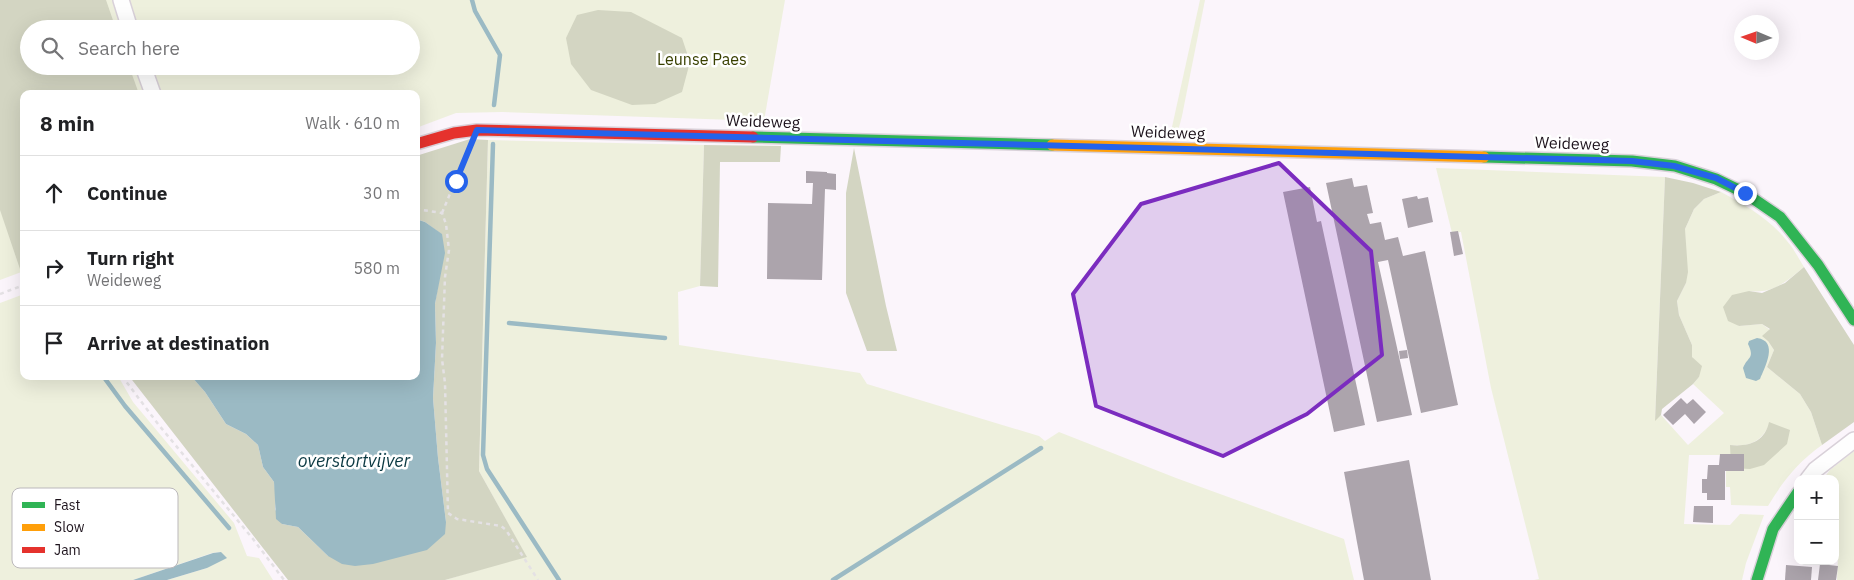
<!DOCTYPE html>
<meta charset="utf-8">
<style>
:root{--surface:#fff;--page:#f2f2f2;--text:#202124;--muted:#757577;--line:#e0e0e0}
body{margin:0;font-family:"IBM Plex Sans",sans-serif;background:var(--page);color:var(--text)}
.controls{position:absolute;right:15px;bottom:15px;display:grid;overflow:hidden;border-radius:10px;box-shadow:0 5px 20px #0002}
.controls button{width:45px;height:45px;display:grid;place-items:center;padding:0;border:0;border-bottom:1px solid var(--line);background:var(--surface);color:var(--text);font:25px sans-serif}
.compass{position:absolute;left:1734px;top:15px;width:45px;height:45px;border-radius:50%;background:var(--surface);box-shadow:0 5px 20px #0002;rotate:272deg}
.stop{position:absolute;width:15px;height:15px;margin:-11px;border:4px solid #2563eb;border-radius:50%;background:#fff}
.stop.end{background:#2563eb;border-color:#fff;box-shadow:0 1px 5px #0008}
.list{margin:0;padding:0;list-style:none}
h2{display:flex;justify-content:space-between;align-items:center;height:65px;margin:0;padding:0 20px;font-size:21px}
h2 small{font-size:16px;font-weight:400;color:var(--muted)}
.list li{display:grid;grid-template-columns:32px 1fr auto;gap:15px;align-items:center;box-sizing:border-box;height:75px;padding:0 20px;border-top:1px solid var(--line)}
.list b{display:block;font-size:19px;white-space:nowrap}
.list p{margin:0;font-size:16px;white-space:nowrap;color:var(--muted)}
.list em{font-size:16px;font-style:normal;color:var(--muted)}
.icon{flex:none;width:28px;height:28px;fill:none;stroke:currentColor;stroke-width:2;stroke-linecap:round;stroke-linejoin:round}
.map{position:relative;flex:none;width:1854px;height:580px;overflow:hidden}
.search{position:absolute;background:var(--surface);box-shadow:0 5px 20px #0002;left:20px;top:20px;width:400px;height:55px;display:flex;align-items:center;gap:12px;box-sizing:border-box;padding:0 18px;border-radius:28px;color:var(--muted);font-size:19px}
.panel{position:absolute;background:var(--surface);box-shadow:0 5px 20px #0002;left:20px;top:90px;width:400px;height:290px;border-radius:10px}
.map>svg:first-child{display:block}
.green{fill:#eef0dd;fill-rule:evenodd}
.forest{fill:#d3d5c2}
.water{fill:#9bbac4}
.lines{fill:none;stroke-linecap:round;stroke-linejoin:round}
.stream{stroke:#9bbac4;stroke-width:4.5}
.building{fill:#aca4ac}
.street-casing{stroke:#d9d1d9;stroke-width:18}
.fast-casing{stroke:#d9d1d9;stroke-width:14}
.slow-casing{stroke:#d9d1d9;stroke-width:14}
.jam-casing{stroke:#d9d1d9;stroke-width:14}
.path{stroke:#e4e1e4;stroke-width:2.5;stroke-dasharray:4 4;stroke-linecap:butt}
.street{stroke:#fefefe;stroke-width:15}
.fast{stroke:#30b455;stroke-width:11}
.slow{stroke:#ff9f0a;stroke-width:11}
.jam{stroke:#e5322d;stroke-width:11}
.route{stroke:#2563eb;stroke-width:6}
.marked{fill:#7b2cbf;fill-opacity:0.2;stroke:#7b2cbf;stroke-width:4;stroke-linejoin:round}
.labels{text-anchor:middle;stroke-width:5;stroke-linejoin:round;paint-order:stroke}
.park-label{font-size:16px;fill:#394000;stroke:#fff}
.street-label{font-size:16px;fill:#1d131c;stroke:#fff}
.water-label{font-size:18px;font-style:italic;fill:#0b3942;stroke:#fff}
.key{fill:#fff;stroke:#bbb8bb;stroke-width:1}
.key-label{font-size:14px;fill:#1d131c}
</style>
<div class="map">
<svg width="1854" height="580" viewBox="0 0 1854 580">
<rect width="100%" height="100%" fill="#fbf5fb"/>
<g class="green">
<path d="M 0,0 L 785,0 L 764,121 L 502,112 L 456,113 L 416,128 L 416,94 L 24,94 L 24,271 L 0,280 ZM 29,29 L 411,29 L 411,66 L 29,66 Z"/>
<path d="M 1200,0 L 1205,0 L 1182,116 L 1177,135 L 1170,136 Z"/>
<path d="M 488,140 L 704,145 L 700,286 L 678,292 L 679,345 L 860,373 L 867,384 L 1039,436 L 1045,441 L 1059,432 L 1176,478 L 1344,539 L 1354,580 L 445,580 L 526,556 L 479,471 Z"/>
<path d="M 1436,168 L 1665,177 L 1655,420 L 1661,415 L 1688,445 L 1724,413 L 1693,384 L 1699,377 L 1692,357 L 1692,345 L 1679,315 L 1677,301 L 1686,283 L 1685,229 L 1694,209 L 1704,199 L 1721,192 C 1745,205 1770,219 1787,241 C 1794,249 1799,259 1804,267 C 1786,282 1773,294 1749,291 L 1738,326 L 1762,324 L 1770,330 L 1768,341 L 1774,350 L 1767,367 L 1800,394 L 1811,412 L 1822,445 C 1798,462 1783,481 1768,506 L 1731,505 L 1730,487 L 1726,487 L 1726,455 L 1689,455 L 1684,524 L 1730,525 L 1740,514 L 1764,515 L 1746,563 L 1742,580 L 1534,580 L 1539,579 L 1491,388 L 1461,232 L 1452,233 ZM 1768,427 L 1749,469 L 1730,445 C 1747,447 1760,443 1768,427 Z"/>
<path d="M 24,294 L 24,376 L 118,376 L 133,402 L 234,523 L 247,556 L 259,558 L 273,580 L 167,580 L 207,568 L 221,552 L 212,553 L 133,580 L 0,580 L 0,303 Z"/>
<path d="M 1854,451 L 1854,580 L 1837,580 L 1838,556 L 1835,556 L 1835,479 L 1823,479 L 1830,470 Z"/>
</g>
<g class="forest">
<path d="M 0,0 L 106,0 L 116,29 L 29,29 L 29,66 L 129,66 L 139,94 L 24,94 L 24,271 L 21,272 L 0,210 Z"/>
<path d="M 598,10 L 631,12 L 682,38 L 690,62 L 682,92 L 655,104 L 632,105 L 591,90 L 571,64 L 566,38 L 577,15 Z"/>
<path d="M 470,139 L 488,140 L 479,471 L 527,557 L 445,580 L 288,580 L 129,376 L 192,377 L 205,392 L 226,424 L 246,434 L 258,445 L 263,467 L 274,482 L 276,494 L 275,509 L 282,524 L 298,527 L 328,556 L 446,522 L 438,458 L 433,398 L 436,343 L 435,304 L 439,279 L 441,234 L 425,222 L 416,219 L 416,156 Z"/>
<path d="M 704,145 L 781,146 L 780,162 L 720,162 L 718,287 L 700,286 Z"/>
<path d="M 854,148 L 886,306 L 897,351 L 867,351 L 846,293 L 846,193 Z"/>
<path d="M 1665,177 L 1693,183 L 1721,192 L 1704,199 L 1694,209 L 1685,229 L 1688,272 L 1686,283 L 1677,301 L 1679,315 L 1692,345 L 1692,357 L 1702,366 L 1699,377 L 1693,384 L 1662,409 L 1661,415 L 1655,421 Z"/>
<path d="M 1804,267 L 1854,345 L 1854,422 L 1822,445 L 1811,412 L 1800,394 L 1767,367 L 1774,350 L 1768,341 L 1762,336 L 1770,329 L 1762,324 L 1739,326 L 1728,321 L 1723,307 L 1732,295 L 1749,291 L 1762,293 L 1785,283 Z"/>
<path d="M 1769,422 L 1790,430 L 1787,444 L 1764,465 L 1750,469 L 1731,468 L 1730,445 C 1748,447 1765,442 1769,422 Z"/>
</g>
<g class="water">
<path d="M 416,219 L 425,222 L 442,234 L 445,253 L 435,304 L 436,343 L 433,398 L 438,458 L 446,522 L 445,534 L 427,550 L 373,564 L 355,566 L 342,564 L 328,556 L 298,527 L 282,524 L 276,519 L 274,482 L 263,467 L 258,445 L 246,434 L 226,424 L 205,392 L 191,376 L 416,376 Z"/>
<path d="M 1757,338 C 1779,341 1765,367 1760,379 L 1756,381 L 1746,378 L 1743,368 C 1748,356 1755,359 1748,344 L 1749,341 Z"/>
<path d="M 221,552 L 227,558 L 207,568 L 167,580 L 133,580 L 213,553 Z"/>
</g>
<g class="lines">
<g class="stream">
<path d="M 472,0 L 475,11 L 500,55 L 494,105"/>
<path d="M 493,144 L 483,455 L 487,469 L 559,580"/>
<path d="M 509,323 L 665,338"/>
<path d="M 103,376 L 125,406 L 229,528"/>
<path d="M 833,580 L 1041,448"/>
</g>
</g>
<g class="building">
<path d="M 806,171 L 827,172 L 827,173 L 836,174 L 836,190 L 825,189 L 822,280 L 767,279 L 768,203 L 812,204 L 813,183 L 806,183 Z"/>
<path d="M 1352,178 L 1354,187 L 1367,185 L 1373,213 L 1367,214 L 1370,224 L 1381,222 L 1385,240 L 1398,237 L 1403,256 L 1425,251 L 1458,405 L 1421,413 L 1388,260 L 1378,262 L 1412,415 L 1377,422 L 1326,183 Z"/>
<path d="M 1310,187 L 1317,222 L 1321,221 L 1365,425 L 1334,432 L 1283,192 Z"/>
<path d="M 1417,196 L 1418,199 L 1428,197 L 1433,222 L 1408,228 L 1402,199 Z"/>
<path d="M 1458,231 L 1463,254 L 1454,256 L 1450,232 Z"/>
<path d="M 1407,350 L 1408,358 L 1400,359 L 1399,351 Z"/>
<path d="M 1681,398 L 1687,404 L 1693,399 L 1706,412 L 1694,424 L 1685,414 L 1673,425 L 1663,415 Z"/>
<path d="M 1720,454 L 1744,454 L 1744,471 L 1725,471 L 1725,500 L 1707,500 L 1707,493 L 1702,493 L 1702,479 L 1707,479 L 1708,465 L 1719,465 Z"/>
<path d="M 1409,460 L 1431,580 L 1364,580 L 1344,472 Z"/>
<path d="M 1694,506 L 1713,506 L 1713,523 L 1693,522 Z"/>
<path d="M 1820,564 L 1838,566 L 1836,580 L 1818,580 Z"/>
<path d="M 1786,565 L 1812,567 L 1811,580 L 1785,580 Z"/>
</g>
<g class="lines">
<g class="street-casing">
<g id="street">
<path d="M 121,0 L 130,29"/>
<path d="M 143,66 L 153,94"/>
<path d="M 1808,479 L 1815,470 L 1854,440"/>
</g>
</g>
<g class="fast-casing">
<g id="fast">
<path d="M 753,137 L 1052,145"/>
<path d="M 1484,157 L 1632,161 L 1675,166 L 1716,179 L 1745,193 L 1780,217 L 1818,265 L 1854,320"/>
<path d="M 1757,580 L 1773,529 L 1798,492"/>
</g>
</g>
<g class="slow-casing">
<path id="slow" d="M 1052,145 L 1484,157"/>
</g>
<g class="jam-casing">
<path id="jam" d="M 416,144 L 454,133 L 477,130 L 753,137"/>
</g>
<g class="path">
<path d="M 416,209 L 442,213 L 446,224 L 449,250 L 445,277 L 442,359 L 445,383 L 448,513 L 457,519 L 501,526 L 506,530 L 538,580"/>
<path d="M 442,213 L 469,148"/>
<path d="M 0,294 L 24,285"/>
<path d="M 122,376 L 158,424 L 253,539 L 284,580"/>
</g>
<use href="#street" class="street"/>
<use href="#fast" class="fast"/>
<use href="#slow" class="slow"/>
<use href="#jam" class="jam"/>
</g>
<g class="lines">
<path class="route" d="M 456,181 L 477,130 L 1632,161 L 1674,166 L 1716,178 L 1745,193"/>
</g>
<path class="marked" d="M 1279,163 L 1371,251 L 1382,355 L 1307,414 L 1223,456 L 1096,406 L 1073,294 L 1141,204 Z"/>
<g class="labels">
<g class="park-label">
<text x="702" y="65">Leunse Paes</text>
</g>
<g class="street-label">
<text transform="translate(763 121) rotate(2)" y="6">Weideweg</text>
<text transform="translate(1168 132) rotate(2)" y="6">Weideweg</text>
<text transform="translate(1572 143) rotate(2)" y="6">Weideweg</text>
</g>
<g class="water-label">
<text x="354" y="467">overstortvijver</text>
</g>
</g>
<rect x="12" y="488" width="166" height="80" rx="8" class="key"/>
<rect x="22" y="502" width="23" height="6" fill="#30b455"/>
<rect x="22" y="524" width="23" height="7" fill="#ff9f0a"/>
<rect x="22" y="547" width="23" height="6" fill="#e5322d"/>
<g class="key-label">
<text x="54" y="510">Fast</text>
<text x="54" y="532">Slow</text>
<text x="54" y="555">Jam</text>
</g>
</svg>
<div class="controls">
<button>+</button>
<button>−</button>
</div>
<svg class="compass" viewBox="-18 -18 36 36"><path d="M0-13l5 13h-10z" fill="#e53935"/><path d="M0 13l5-13h-10z" fill="#757577"/></svg>
<div class="stop" style="left:456px;top:181px"></div>
<div class="stop end" style="left:1745px;top:193px"></div>
<div class="search"><svg class="icon" aria-label="search" viewBox="0 0 24 24"><circle cx="10" cy="10" r="6"/><path d="M15 15l6 6"/></svg>Search here</div>
<section class="panel">
<h2>8 min<small>Walk · 610 m</small></h2>
<ul class="list">
<li><svg class="icon" aria-label="ahead" viewBox="0 0 24 24"><path d="M12 20V5M6 11l6-6 6 6"/></svg><div><b>Continue</b></div><em>30 m</em></li>
<li><svg class="icon" aria-label="right" viewBox="0 0 24 24"><path d="M7 20v-9h11M14 6l5 5-5 5"/></svg><div><b>Turn right</b><p>Weideweg</p></div><em>580 m</em></li>
<li><svg class="icon" aria-label="arrive" viewBox="0 0 24 24"><path d="M6 21V4h12l-3 4 3 4H6"/></svg><div><b>Arrive at destination</b></div></li>
</ul>
</section>
</div>
